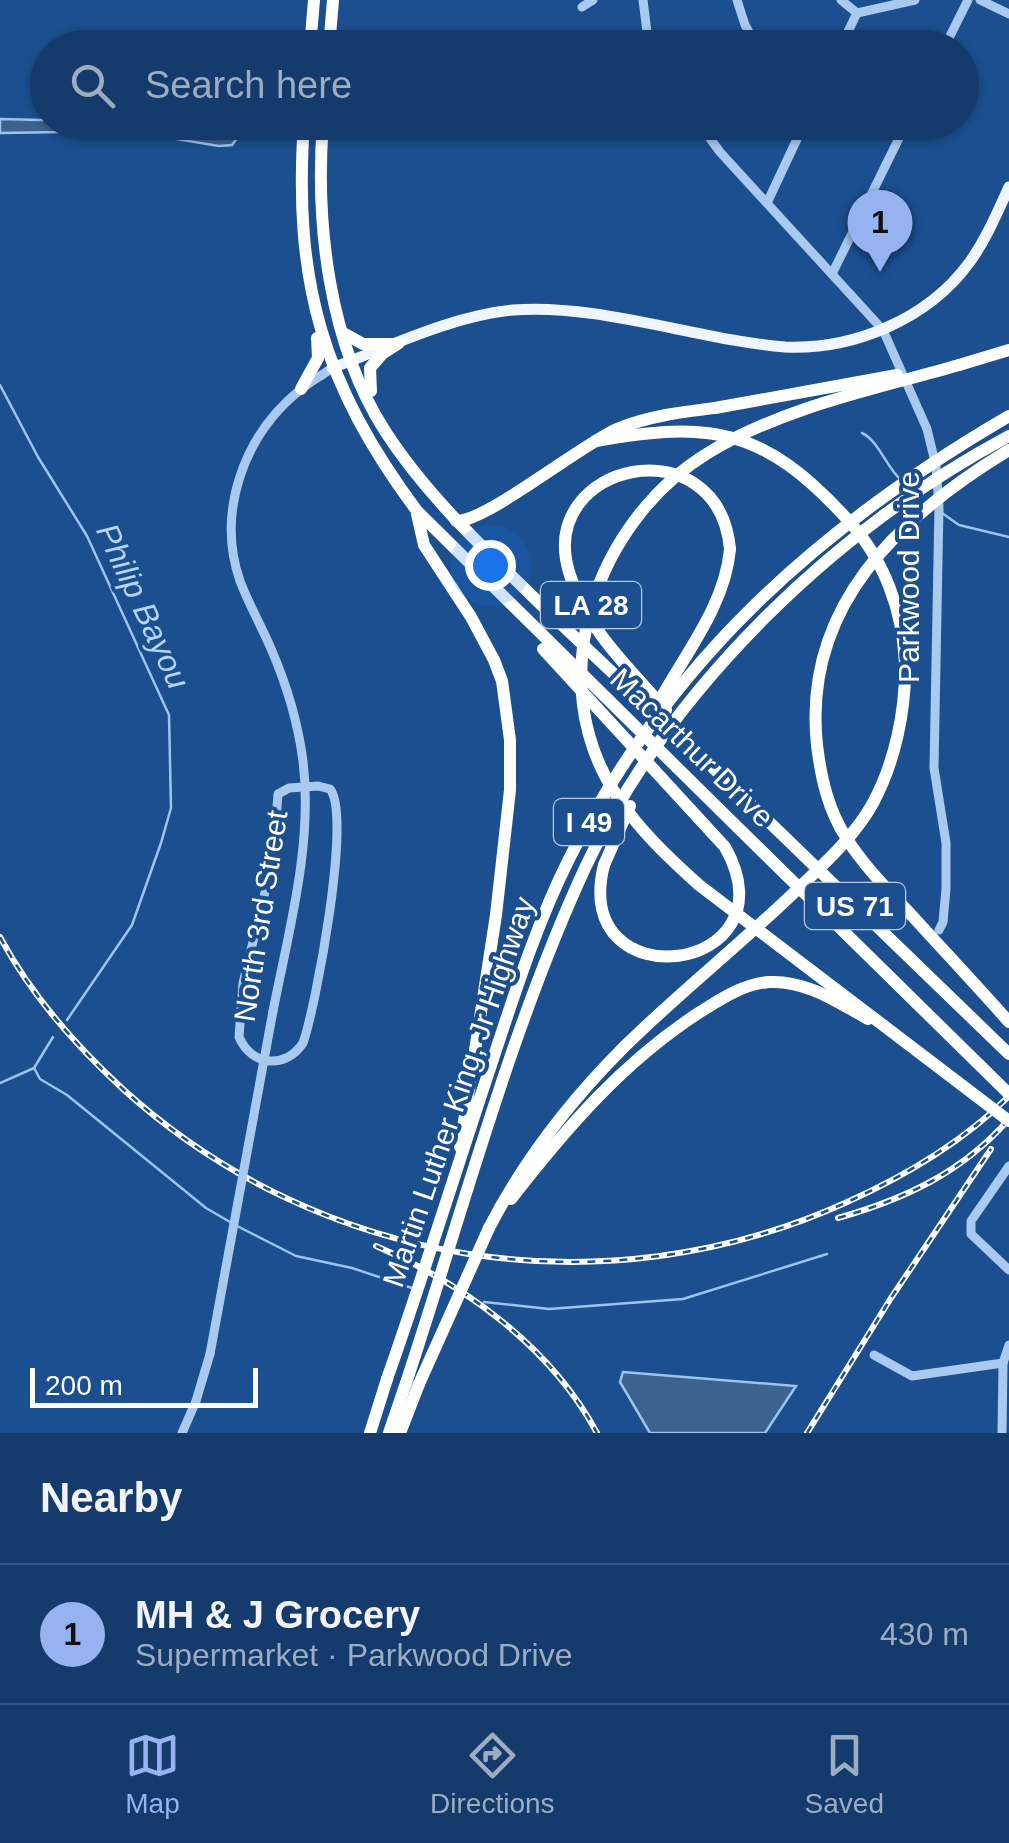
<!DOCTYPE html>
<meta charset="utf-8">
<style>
:root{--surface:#143b6b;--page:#214673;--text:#f1f3f6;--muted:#9dadc1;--line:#33557e;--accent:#95b2f1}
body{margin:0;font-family:Arial,sans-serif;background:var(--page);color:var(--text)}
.scale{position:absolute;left:30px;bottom:25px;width:228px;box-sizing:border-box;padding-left:10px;border:5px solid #fff;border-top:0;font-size:28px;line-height:35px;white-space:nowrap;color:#fff;-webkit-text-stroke:8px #1b4f8f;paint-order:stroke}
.you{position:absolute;left:490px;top:565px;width:35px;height:35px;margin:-25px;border:8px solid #fff;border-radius:50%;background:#1a73e8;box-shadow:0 0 0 15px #1a73e833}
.badge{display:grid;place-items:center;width:65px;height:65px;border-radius:50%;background:var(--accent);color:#111;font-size:32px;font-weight:700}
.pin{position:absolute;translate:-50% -82px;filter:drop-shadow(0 2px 5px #0008)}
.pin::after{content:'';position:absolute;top:52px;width:35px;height:30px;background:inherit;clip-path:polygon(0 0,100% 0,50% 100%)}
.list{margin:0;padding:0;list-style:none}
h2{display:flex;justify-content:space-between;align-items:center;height:130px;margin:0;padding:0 40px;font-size:42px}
h2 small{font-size:32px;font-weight:400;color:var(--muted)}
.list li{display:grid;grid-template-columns:65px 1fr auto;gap:30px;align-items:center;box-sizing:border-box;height:140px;padding:0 40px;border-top:2px solid var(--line)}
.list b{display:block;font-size:38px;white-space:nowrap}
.list p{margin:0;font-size:32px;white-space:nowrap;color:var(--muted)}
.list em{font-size:32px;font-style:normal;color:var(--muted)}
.icon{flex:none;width:55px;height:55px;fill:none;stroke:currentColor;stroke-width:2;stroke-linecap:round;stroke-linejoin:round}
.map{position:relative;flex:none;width:1009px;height:1433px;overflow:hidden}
.search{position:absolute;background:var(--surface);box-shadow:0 2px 8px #0004;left:30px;right:30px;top:30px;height:110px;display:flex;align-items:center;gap:25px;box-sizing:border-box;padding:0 35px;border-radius:55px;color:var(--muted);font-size:38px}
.sheet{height:270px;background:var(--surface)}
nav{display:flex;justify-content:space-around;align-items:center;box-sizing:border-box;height:140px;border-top:2px solid var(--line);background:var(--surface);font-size:28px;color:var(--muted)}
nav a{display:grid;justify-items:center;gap:5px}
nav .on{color:var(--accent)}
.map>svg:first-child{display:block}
.water{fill:#3c6290;stroke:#9cc4f0;stroke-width:2.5}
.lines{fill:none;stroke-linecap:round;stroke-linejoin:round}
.stream{stroke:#9cc4f0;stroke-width:2.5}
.minor{stroke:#a9c9ee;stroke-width:9}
.major{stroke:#f0f6ff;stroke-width:11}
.highway{stroke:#fff;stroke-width:12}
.rail-casing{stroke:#fff;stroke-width:6}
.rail{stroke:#1b4f8f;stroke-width:2.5;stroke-dasharray:8;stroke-linecap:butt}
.minor-bridge{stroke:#a9c9ee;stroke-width:9}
.highway-bridge{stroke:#fff;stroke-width:12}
.labels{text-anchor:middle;stroke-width:8;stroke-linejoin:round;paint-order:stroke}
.shield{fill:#1b4f8f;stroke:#bbcadd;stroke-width:2.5}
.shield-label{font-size:28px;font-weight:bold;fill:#fff}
.street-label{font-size:30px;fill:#fff;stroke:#1b4f8f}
.water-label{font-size:32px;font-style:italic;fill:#b5d3f5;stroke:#1b4f8f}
</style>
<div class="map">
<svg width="1009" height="1433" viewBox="0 0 1009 1433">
<rect width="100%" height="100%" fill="#1b4f8f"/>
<g class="water">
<path d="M 0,119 L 165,123 L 230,131 L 238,137 L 232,145 L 219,146 L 128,131 L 0,133 Z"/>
<path d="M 623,1372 L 796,1386 L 765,1433 L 650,1433 L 620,1382 Z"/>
</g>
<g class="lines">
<g class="stream">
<path d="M 0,385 L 38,457 L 87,536 L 169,715 L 171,808 L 161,843 L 132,925 L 67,1020"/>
<path d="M 862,433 C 879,441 886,467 901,480"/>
<path d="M 942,513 L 959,525 L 1009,537"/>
<path d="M 34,1068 L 40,1079 L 67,1095 L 206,1208 L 230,1222"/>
<path d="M 0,1083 L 34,1068 L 53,1037"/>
<path d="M 237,1226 L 296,1256 L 352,1268 L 412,1288"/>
<path d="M 484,1302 L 549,1309 L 683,1299 L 827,1254"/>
</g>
<g class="minor">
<path d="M 643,0 L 649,48"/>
<path d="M 737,0 L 745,25 L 758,48"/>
<path d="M 841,0 L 857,13"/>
<path d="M 980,0 L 1009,14"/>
<path d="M 582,7 L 593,0"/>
<path d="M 857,13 L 915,0"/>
<path d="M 840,48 L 857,13"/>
<path d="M 944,48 L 968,0"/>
<path d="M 698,122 L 720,152 L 883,330 L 927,429 L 936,466 L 939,507 L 934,768 L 946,843 L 946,889 L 943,922 L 939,930"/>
<path d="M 767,203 L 805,122"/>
<path d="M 832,274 L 907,122"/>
<path d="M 318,786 L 330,789 C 352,815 316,1006 303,1043 C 286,1069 252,1067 239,1037 L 243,983 L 273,859 L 278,794 L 289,788 Z"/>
<path d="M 273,1011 C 289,930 313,844 303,761 C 298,723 287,686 272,651 C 262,627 249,605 240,581 C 216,512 244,435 300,390 C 310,382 321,376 332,368"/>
<path d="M 1009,1166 L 971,1221 L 971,1234 L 1009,1270"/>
<path d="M 874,1355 L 912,1376 L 1003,1363"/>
<path d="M 182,1433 L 196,1401 L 210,1354"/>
<path d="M 1002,1433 L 1003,1363 L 1009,1345"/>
</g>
<path class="major" d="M 332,368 C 389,347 451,316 513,310 C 598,303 699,340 785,347 C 854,350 928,319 969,263 C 986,240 997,213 1009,187"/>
<g class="highway">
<path d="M 310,48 L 314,0"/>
<path d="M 329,48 L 333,0"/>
<path d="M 304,122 C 293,281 322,383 417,511 L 720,810"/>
<path d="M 323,122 C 315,223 329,344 385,431 C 423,490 475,540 525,589 C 583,646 643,701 702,757"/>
<path d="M 345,334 L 363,344 L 397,344"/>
<path d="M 959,365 L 1009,350"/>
<path d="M 301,389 L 318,358 L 317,338"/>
<path d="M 371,391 L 370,368 L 382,354 L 399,343"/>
<path d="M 417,514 L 424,545 L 471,617 L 494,660 L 502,681 L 510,740 L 510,790 L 496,915 L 460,1147"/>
<path d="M 456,521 C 486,522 579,446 617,429 C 648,416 682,412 715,408"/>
<path d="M 543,649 L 725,847 C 797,975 569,1003 604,865"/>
<path d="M 666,710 C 629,668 585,628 569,572 C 536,462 718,423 730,549"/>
<path d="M 511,1199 C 567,1127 623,1062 700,1012 C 721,999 743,984 769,982 C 806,980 837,1002 868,1019"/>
<path d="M 489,1228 C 524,1160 569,1102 624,1047 C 682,990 746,940 804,883 C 829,859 856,834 873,803 C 895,762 906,710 905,664 C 903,610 884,559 847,519 C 765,429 712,420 596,441"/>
<path d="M 370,1433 L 387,1379"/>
<path d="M 389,1433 L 406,1383"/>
<path d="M 400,1433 L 419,1384"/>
</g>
<g class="rail-casing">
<g id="rail">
<path d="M 0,937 C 31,995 76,1046 124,1090 C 320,1267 603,1312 845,1203 C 903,1177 964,1141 1009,1096"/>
<path d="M 838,1218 C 905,1199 963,1172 1009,1119"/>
<path d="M 376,1246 C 464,1284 551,1347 597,1433"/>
<path d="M 807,1433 L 891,1298 L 991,1149"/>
</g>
</g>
<use href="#rail" class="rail"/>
<path class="minor-bridge" d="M 210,1354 L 273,1011"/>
<g class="highway-bridge">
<path d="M 959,365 C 876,389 783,407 708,453 C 595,522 540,681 617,796 C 639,830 669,858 699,885 L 1009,1121"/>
<path d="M 715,408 L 897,375"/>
<path d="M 1009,450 C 900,516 802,606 817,745 C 821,778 828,810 847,839 C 866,869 892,894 916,920 C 947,954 978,987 1009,1022"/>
<path d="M 653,713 C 679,661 725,609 730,549"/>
<path d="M 702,757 L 1009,1054"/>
<path d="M 720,810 L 1009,1094"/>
<path d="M 604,865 L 630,806"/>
<path d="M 387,1379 C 423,1277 455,1173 489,1071 C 513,999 535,927 569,859 C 669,660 820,526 1009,416"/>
<path d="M 406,1383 C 463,1211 509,1033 585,868 C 669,688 835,529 1009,436"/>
<path d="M 419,1384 L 489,1228"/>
</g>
</g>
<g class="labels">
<g class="shield">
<rect x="541" y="582" width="100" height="46" rx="8"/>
<rect x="554" y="799" width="70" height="46" rx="8"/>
<rect x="805" y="883" width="100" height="46" rx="8"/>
</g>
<g class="shield-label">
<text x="591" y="615">LA 28</text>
<text x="589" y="832">I 49</text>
<text x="855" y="916">US 71</text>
</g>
<g class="street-label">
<text transform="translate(909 577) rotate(-90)" y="10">Parkwood Drive</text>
<text transform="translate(692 748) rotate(44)" y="10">Macarthur Drive</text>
<text transform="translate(261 916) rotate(-81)" y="10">North 3rd Street</text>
<text transform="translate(459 1092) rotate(-71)" y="10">Martin Luther King, Jr Highway</text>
</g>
<g class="water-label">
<text transform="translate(143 606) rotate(65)" y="11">Philip Bayou</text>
</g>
</g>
</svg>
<div class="scale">200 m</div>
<div class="you"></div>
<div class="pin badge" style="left:880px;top:272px">1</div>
<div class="search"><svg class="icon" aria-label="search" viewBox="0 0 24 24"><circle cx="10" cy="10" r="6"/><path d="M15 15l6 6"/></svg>Search here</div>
</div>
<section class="sheet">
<h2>Nearby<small></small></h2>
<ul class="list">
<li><span class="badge">1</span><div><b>MH &amp; J Grocery</b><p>Supermarket · Parkwood Drive</p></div><em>430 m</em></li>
</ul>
</section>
<nav>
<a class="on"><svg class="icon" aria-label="map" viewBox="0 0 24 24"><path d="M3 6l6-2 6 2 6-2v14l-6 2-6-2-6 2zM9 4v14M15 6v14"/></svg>Map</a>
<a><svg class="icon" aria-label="directions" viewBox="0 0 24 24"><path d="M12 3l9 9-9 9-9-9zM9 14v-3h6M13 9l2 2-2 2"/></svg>Directions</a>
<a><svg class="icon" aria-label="saved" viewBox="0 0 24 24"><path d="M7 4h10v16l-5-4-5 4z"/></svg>Saved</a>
</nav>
